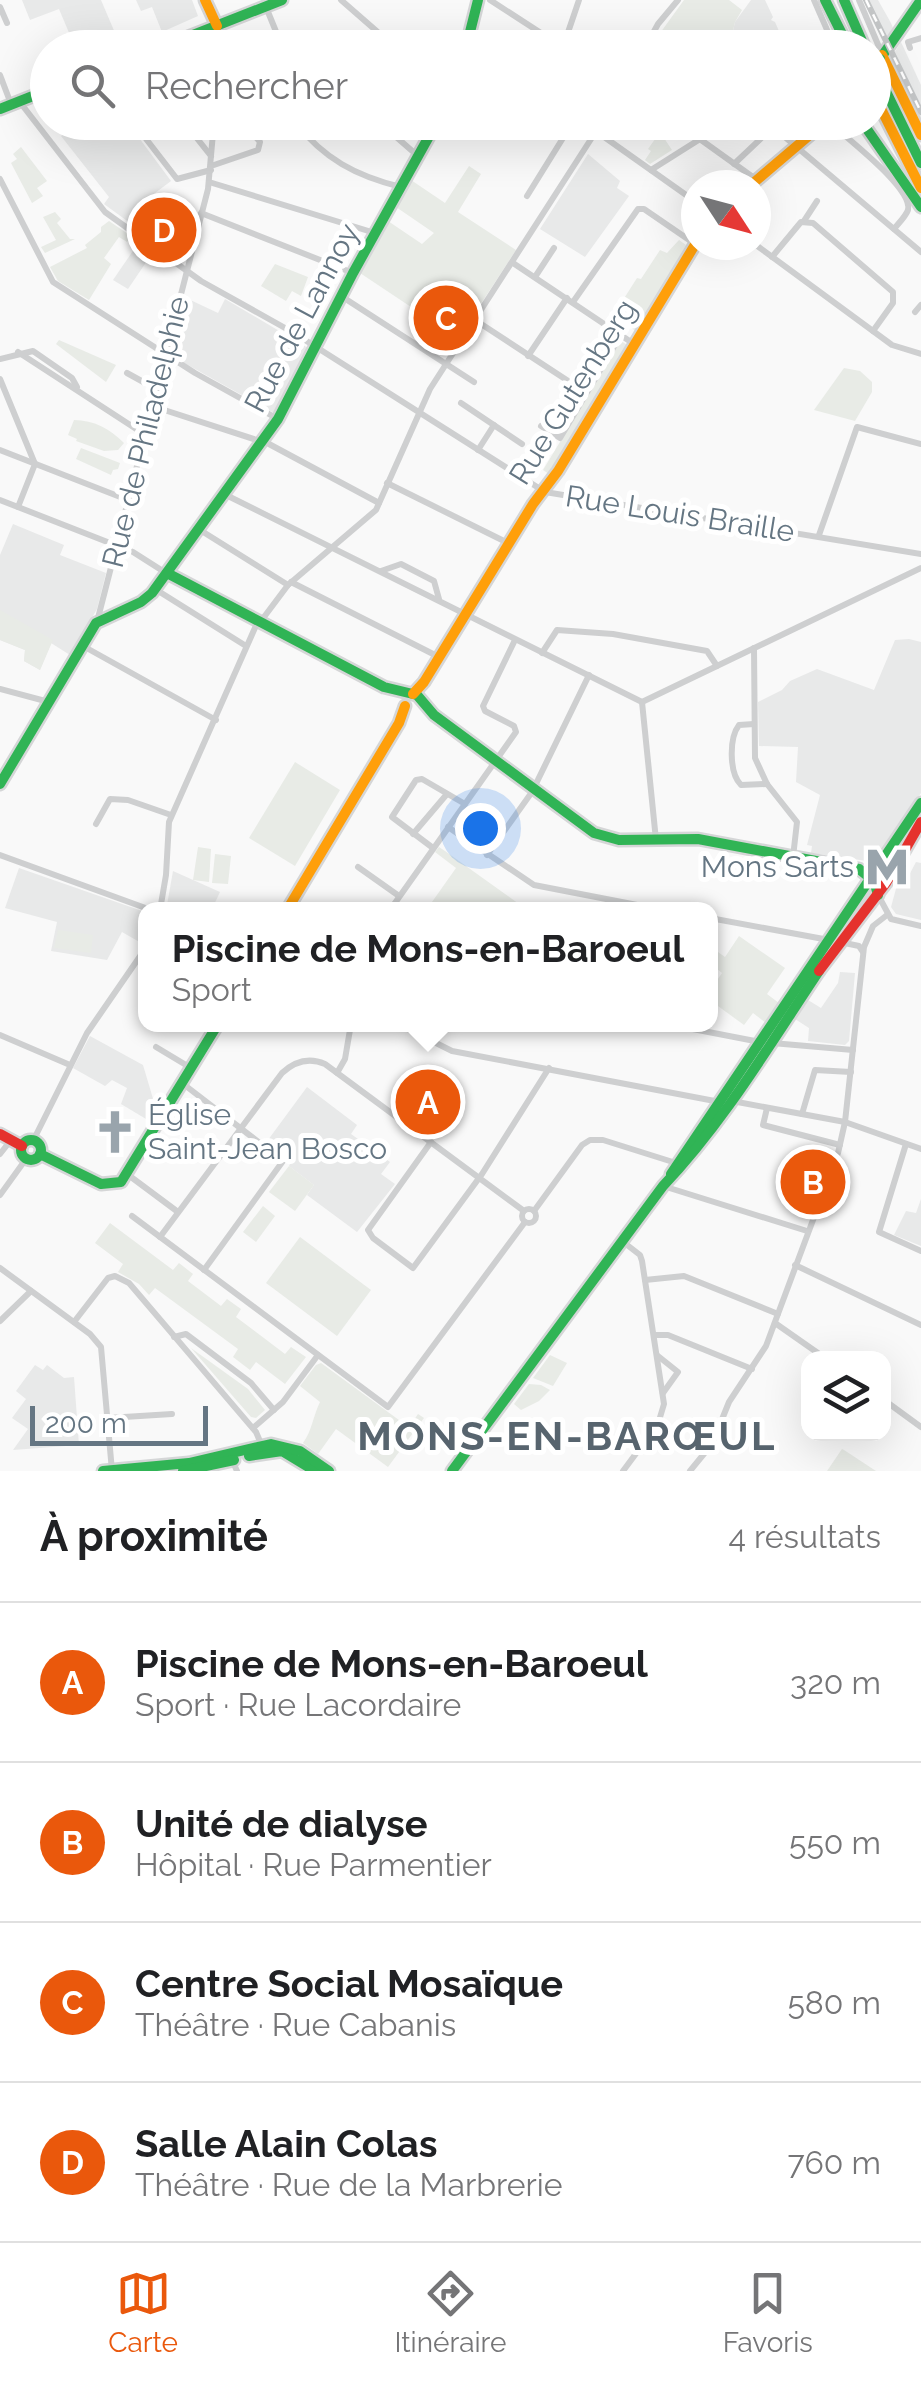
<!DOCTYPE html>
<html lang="fr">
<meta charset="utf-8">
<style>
:root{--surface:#fff;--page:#f2f2f2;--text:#202124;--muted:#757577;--line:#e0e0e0;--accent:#ea580c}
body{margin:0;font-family:Raleway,sans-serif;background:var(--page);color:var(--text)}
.controls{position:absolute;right:30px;bottom:30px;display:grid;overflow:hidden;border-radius:20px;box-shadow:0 10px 40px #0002}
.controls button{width:90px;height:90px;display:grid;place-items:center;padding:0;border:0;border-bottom:2px solid var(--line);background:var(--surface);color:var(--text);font:50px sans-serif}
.compass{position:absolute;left:681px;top:170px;width:90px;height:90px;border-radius:50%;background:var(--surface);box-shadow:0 10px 40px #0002;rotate:126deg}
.scale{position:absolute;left:30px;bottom:25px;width:178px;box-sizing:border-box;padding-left:10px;border:5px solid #657683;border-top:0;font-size:28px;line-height:35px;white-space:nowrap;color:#657683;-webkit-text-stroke:8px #fff;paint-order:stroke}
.you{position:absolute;left:480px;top:828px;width:35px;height:35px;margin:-25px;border:8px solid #fff;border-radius:50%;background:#1a73e8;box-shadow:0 0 0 15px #1a73e833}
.badge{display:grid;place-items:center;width:65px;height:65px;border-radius:50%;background:var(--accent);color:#fff;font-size:32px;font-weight:700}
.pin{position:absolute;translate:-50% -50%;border:5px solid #fff;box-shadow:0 2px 10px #0006}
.popup{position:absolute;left:138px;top:902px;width:580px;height:130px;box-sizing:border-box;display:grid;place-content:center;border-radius:20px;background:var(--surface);filter:drop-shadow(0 2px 8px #0005);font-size:32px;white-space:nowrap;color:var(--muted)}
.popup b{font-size:38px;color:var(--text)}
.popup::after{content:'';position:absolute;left:50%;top:100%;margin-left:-20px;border:20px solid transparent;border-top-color:var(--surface)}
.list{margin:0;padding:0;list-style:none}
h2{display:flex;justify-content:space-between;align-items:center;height:130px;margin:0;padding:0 40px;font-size:42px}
h2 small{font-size:32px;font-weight:400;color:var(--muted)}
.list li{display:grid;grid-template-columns:65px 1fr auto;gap:30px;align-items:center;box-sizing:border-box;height:160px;padding:0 40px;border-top:2px solid var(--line)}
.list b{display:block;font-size:38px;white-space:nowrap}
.list p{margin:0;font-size:32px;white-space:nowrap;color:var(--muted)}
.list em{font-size:32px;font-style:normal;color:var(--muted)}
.icon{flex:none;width:55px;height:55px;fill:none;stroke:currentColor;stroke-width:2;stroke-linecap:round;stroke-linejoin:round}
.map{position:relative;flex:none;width:921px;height:1471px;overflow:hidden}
.search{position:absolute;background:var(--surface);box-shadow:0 10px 40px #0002;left:30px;right:30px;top:30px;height:110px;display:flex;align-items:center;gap:25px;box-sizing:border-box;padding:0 35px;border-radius:55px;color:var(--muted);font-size:38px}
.sheet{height:770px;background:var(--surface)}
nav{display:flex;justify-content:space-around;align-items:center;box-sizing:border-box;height:140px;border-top:2px solid var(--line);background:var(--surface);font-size:28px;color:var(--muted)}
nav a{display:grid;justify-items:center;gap:5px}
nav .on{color:var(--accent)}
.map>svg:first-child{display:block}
.built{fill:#e8e9e9}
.green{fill:#e8ebe6}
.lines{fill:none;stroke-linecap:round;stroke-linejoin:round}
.fast-casing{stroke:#d5d6d7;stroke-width:15}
.slow-casing{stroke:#d5d6d7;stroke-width:15}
.jam-casing{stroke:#d5d6d7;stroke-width:15}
.street{stroke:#cecfd0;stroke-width:6}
.fast{stroke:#30b455;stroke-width:10}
.slow{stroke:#ff9f0a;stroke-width:10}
.jam{stroke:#e5322d;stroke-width:10}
.rail-casing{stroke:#c3c5c6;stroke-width:6}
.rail{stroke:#fff;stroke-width:2.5;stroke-dasharray:8;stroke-linecap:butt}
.fast-bridge-casing{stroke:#d5d6d7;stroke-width:15;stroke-linecap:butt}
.fast-bridge{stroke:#30b455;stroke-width:10}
.labels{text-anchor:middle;stroke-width:10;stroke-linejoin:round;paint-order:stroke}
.street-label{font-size:30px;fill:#657683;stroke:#fff}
.poi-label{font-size:30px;fill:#657683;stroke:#fff;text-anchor:end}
.district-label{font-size:40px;font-weight:bold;letter-spacing:2.5px;fill:#57646e;stroke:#fff}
</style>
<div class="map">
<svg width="921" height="1471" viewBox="0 0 921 1471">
<rect width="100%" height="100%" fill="#f9f9f9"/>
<g class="built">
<path d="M 22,0 L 101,0 L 121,47 L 75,47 L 59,9 L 30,20 Z"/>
<path d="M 136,0 L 192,0 L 198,16 L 162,32 L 152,7 L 141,11 Z"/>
<path d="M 751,0 L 765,0 L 773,17 L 771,20 L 775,22 L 786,47 L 729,48 L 735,22 Z"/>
<path d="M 863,0 L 878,0 L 891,23 L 893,28 L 883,42 Z"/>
<path d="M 901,42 L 921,85 L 921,123 L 891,58 Z"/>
<path d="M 79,122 L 128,123 L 171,181 L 151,196 L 155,203 L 130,223 L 104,204 L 109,197 L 61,136 Z"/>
<path d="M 588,154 L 620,181 L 617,188 L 629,196 L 585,257 L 540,229 Z"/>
<path d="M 139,242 L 153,252 L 128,289 L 113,280 Z"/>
<path d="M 184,297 L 218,313 L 225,299 L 308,348 L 274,413 L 170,355 Z"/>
<path d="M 13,524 L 64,545 L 60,555 L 106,573 L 97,609 L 70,655 L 51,643 L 40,670 L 24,661 L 25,650 L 0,640 L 0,555 Z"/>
<path d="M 909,639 L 921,642 L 921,793 L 874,862 L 811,853 L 812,846 L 807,845 L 820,795 L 796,782 L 798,747 L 759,746 L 758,702 L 782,690 L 790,681 L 817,669 L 874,690 L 895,640 Z"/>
<path d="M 916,862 L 921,863 L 921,920 L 896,914 L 891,907 L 900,874 L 907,879 Z"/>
<path d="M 19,868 L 145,912 L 145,939 L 143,944 L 122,932 L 107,960 L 51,951 L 57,922 L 5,908 Z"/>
<path d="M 173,871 L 220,892 L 212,909 L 170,909 L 167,905 Z"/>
<path d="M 840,972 L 855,973 L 849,1041 L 845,1045 L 808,1041 L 809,1028 L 795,1019 L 808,1000 L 821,1008 L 838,983 Z"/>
<path d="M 90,1036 L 143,1065 L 154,1102 L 160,1106 L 151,1122 L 121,1104 L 127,1088 L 112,1080 L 105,1086 L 73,1068 Z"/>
<path d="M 307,1087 L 357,1125 L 351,1134 L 390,1162 L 381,1174 L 395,1184 L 357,1232 L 307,1195 L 314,1185 L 289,1166 L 293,1158 L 268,1140 Z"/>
<path d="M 921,1199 L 921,1246 L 894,1235 L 906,1211 L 916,1213 Z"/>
<path d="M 35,1365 L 43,1370 L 47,1365 L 64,1378 L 74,1377 L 79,1445 L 13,1450 L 28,1429 L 12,1418 L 26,1399 L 16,1391 Z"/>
</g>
<g class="green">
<path d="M 684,0 L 729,0 L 742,10 L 735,22 L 729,47 L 650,47 Z"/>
<path d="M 660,132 L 672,150 L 650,164 L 645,160 L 651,151 L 648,149 Z"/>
<path d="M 21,147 L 47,181 L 37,188 L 43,196 L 32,203 L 11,163 L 17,159 L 13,154 Z"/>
<path d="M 469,166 L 481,174 L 458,212 L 516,250 L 469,322 L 426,293 L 414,309 L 360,273 L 388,221 L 422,244 L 434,233 L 396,207 L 411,180 L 445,203 Z"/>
<path d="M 55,212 L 61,219 L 57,223 L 70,239 L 75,239 L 45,253 L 41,247 L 56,240 L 43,217 Z"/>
<path d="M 109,221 L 131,236 L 127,242 L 119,237 L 104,258 L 111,264 L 89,300 L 58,281 L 50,267 L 87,248 L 85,245 L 101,232 L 101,227 Z"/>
<path d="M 679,240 L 686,245 L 636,331 L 628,326 L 635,312 L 623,300 L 637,278 L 641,279 L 660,250 L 667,253 Z"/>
<path d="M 275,264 L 308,277 L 301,296 L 292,291 L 286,301 L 261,286 Z"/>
<path d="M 59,340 L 116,365 L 106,382 L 56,344 Z"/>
<path d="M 621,341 L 629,346 L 552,476 L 543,470 Z"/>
<path d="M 844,368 L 860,371 L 872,382 L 872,392 L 855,421 L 814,410 Z"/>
<path d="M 74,420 C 94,420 110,429 124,443 L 118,450 L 104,451 L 76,441 L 77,439 L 68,435 Z"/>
<path d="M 81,448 L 120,463 L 118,469 L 113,470 L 111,475 L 76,459 Z"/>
<path d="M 0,610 L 53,640 L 40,670 L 24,661 L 25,650 L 0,640 Z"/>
<path d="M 295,762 L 340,790 L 295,866 L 249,838 Z"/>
<path d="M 198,847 L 211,849 L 209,882 L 193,880 Z"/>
<path d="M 439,847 L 445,851 L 526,909 L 427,909 L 456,868 L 435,852 Z"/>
<path d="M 215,854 L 231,856 L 228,884 L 212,883 Z"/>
<path d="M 58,930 L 93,935 L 91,953 L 54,948 Z"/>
<path d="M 739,936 L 785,968 L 767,994 L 779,1003 L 766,1023 L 753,1013 L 744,1025 L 711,1001 L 711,989 L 722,973 L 711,964 L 711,947 L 725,957 Z"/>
<path d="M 289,1166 L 314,1185 L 295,1211 L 269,1192 Z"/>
<path d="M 263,1206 L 275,1216 L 256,1242 L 243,1232 Z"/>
<path d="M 110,1223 L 173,1270 L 179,1263 L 193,1274 L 188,1281 L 221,1306 L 227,1299 L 241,1309 L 236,1317 L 285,1354 L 291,1347 L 306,1357 L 285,1384 L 256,1362 L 250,1370 L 233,1357 L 238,1349 L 155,1288 L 149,1295 L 139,1284 L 118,1272 L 123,1264 L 95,1243 Z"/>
<path d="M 300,1237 L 371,1290 L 337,1336 L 266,1283 Z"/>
<path d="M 191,1348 L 248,1389 L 265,1410 L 256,1418 L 251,1417 Z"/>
<path d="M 550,1355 L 567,1363 L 553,1386 L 533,1378 Z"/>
<path d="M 321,1363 L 403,1423 L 412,1423 L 418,1414 L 424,1418 L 388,1467 L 336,1429 L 318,1454 L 303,1443 C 312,1431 313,1416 320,1402 L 300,1386 L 316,1365 Z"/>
<path d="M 529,1384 L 541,1385 L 550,1390 L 539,1401 L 521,1410 L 514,1404 Z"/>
<path d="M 842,1449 L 844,1450 L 876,1471 L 827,1471 Z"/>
</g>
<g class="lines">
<g class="fast-casing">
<g id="fast">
<path d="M 825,0 L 849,48"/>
<path d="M 844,0 L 865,48"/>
<path d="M 160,48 L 282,0"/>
<path d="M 466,48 L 478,0"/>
<path d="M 880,59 L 921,0"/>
<path d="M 874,67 L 921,163"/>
<path d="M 0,109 L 48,90"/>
<path d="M 862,122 L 921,207"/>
<path d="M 167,573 L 384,687 L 417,695 L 434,715 L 594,833 L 619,840 L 698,839 L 859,869 L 874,881 L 878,895"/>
<path d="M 0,784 L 96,623 L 141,602 L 152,593 L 278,419 L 353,273 L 437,122"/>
<circle cx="31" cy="1150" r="10"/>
<path d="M 40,1154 L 101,1184 L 121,1182 L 218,1024"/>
<path d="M 671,1174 L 921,803"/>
<path d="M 249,1456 L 282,1451 L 315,1471"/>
<path d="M 103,1471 L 189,1463 L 271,1444 L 300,1451 L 329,1471"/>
<path d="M 183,1471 L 234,1460"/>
<path d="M 452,1471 L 663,1186 C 724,1122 770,1044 819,971"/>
</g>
</g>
<g class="slow-casing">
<g id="slow">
<path d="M 205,0 L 217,26"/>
<path d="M 882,55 L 921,135"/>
<path d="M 874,95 L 921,188"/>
<path d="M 751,185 L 825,122"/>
<path d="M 413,694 L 424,682 L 533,504 L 558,471 L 696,243"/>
<path d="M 287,910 L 399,723 L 405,706"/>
</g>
</g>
<g class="jam-casing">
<g id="jam">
<path d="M 819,971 L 886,883 L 921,822"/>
<path d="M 0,1134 L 22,1146"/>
</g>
</g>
<g class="street">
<path d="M 341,0 L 396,48"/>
<path d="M 490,0 L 564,48"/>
<path d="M 814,0 L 835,48"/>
<path d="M 859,0 L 882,54"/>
<path d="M 0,7 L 7,23"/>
<path d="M 266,7 L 277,34 L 292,48"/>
<path d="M 217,26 L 234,48"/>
<path d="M 563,47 L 579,0"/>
<path d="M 645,48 L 658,24 L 678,0"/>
<path d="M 910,48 L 908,42 L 921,38"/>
<path d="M 0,75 L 11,104"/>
<path d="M 19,101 L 105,212 L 201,281 L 294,333 L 545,492 L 921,554"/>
<path d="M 133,122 L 177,179 L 211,170"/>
<path d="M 184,122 L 211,156"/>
<path d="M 295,122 C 324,159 356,176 401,187"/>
<path d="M 379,122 L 418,156"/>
<path d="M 583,122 L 696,202"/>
<path d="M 676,122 L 757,180"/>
<path d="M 767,122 L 921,252"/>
<path d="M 829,122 C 845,137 913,188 908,210 C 906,216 898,224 894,229"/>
<path d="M 487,132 L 491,122"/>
<path d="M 734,164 L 773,127"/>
<path d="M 211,166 L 258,150 L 260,142 L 243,122"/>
<path d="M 651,170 L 727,122"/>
<path d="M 0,179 L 53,282 L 195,373 L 278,419"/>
<path d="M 209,182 L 375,233"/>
<path d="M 527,196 L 563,138 L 541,122"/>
<path d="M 201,213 L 353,273"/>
<path d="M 804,221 L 817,201"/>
<path d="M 756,245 L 892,345 L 921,354"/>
<path d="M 772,257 L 801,222 L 813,223 L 893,292 L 893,303 L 873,331"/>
<path d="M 513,263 L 634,344"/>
<path d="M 535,277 L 554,248"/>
<path d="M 341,296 L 474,382"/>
<path d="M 573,302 L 638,209 L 644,209 L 695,244"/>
<path d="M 915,312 L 921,305"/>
<path d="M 475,320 L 585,392"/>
<path d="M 18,352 L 144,434"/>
<path d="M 528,356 L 567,298"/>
<path d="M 0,359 L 33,351 L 72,378 L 77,387"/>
<path d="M 127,373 L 156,389"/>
<path d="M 0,379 L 35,464 L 18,507"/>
<path d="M 461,403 L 522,444"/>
<path d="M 152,406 L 269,444 L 379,503"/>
<path d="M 541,426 L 560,438 L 621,335"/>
<path d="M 0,450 L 128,500"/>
<path d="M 478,450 L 494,425"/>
<path d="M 387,483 L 508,543"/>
<path d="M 226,495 L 642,702"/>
<path d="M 0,500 L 133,552 L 166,573"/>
<path d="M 200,530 L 288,585"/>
<path d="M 819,535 L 857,427 L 921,444"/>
<path d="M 381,571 L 401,564 L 434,581 L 439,599"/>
<path d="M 291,582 L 439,657"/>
<path d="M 155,589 L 246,646"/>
<path d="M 261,621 L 288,585 L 376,510 L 430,389 L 602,122"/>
<path d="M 97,622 L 208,189 L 214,122"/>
<path d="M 83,646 L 216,720"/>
<path d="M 754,648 L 755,758 L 767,784 L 797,822 L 793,857"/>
<path d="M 542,653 L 557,630 L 613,634 L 707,651 L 717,666"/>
<path d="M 0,689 L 49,702"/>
<path d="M 642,702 L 921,568"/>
<path d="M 642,702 L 656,840"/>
<path d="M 754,724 L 739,725 C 729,738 729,773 741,785 L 767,784"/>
<path d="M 96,824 L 110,799 L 128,800 L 171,815"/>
<path d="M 448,827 L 534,885 L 663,910"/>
<path d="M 413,834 L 447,794"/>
<path d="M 433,848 L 392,817 L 416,780 L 422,779 L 465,804"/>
<path d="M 0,855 L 151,910"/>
<path d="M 487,855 L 532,792 L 589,675"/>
<path d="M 358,867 L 399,896"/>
<path d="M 878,895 L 891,919 L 921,926"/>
<path d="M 160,910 L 166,875 L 169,822 L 258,621"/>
<path d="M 390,910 L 516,732 L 514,726 L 485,711 L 483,706 L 515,640"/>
<path d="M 710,918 L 829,940"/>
<path d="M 840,942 L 859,946 L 863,952"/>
<path d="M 398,1024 L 452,1051 L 720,1102"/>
<path d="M 667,1024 L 760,1042"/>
<path d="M 0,1035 L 70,1065"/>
<path d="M 772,1043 L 853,1050"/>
<path d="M 156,1047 L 191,1068"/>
<path d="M 337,1073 L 345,1059 L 351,1024"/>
<path d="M 182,1083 L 283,1161 L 204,1270"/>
<path d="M 732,1101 L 845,1122 L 921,1149"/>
<path d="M 767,1108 L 763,1125 L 840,1145"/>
<path d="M 802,1114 L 815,1070 L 851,1072"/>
<path d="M 33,1141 L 87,1033 L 145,949"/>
<path d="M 431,1142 L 368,1230 L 373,1238 L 413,1268 L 482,1174 L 549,1068"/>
<path d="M 906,1144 L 879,1232 L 921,1251"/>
<path d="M 0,1154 L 11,1140"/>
<path d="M 127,1174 L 178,1212"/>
<path d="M 663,1186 L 807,1231"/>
<path d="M 0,1195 L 26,1159"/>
<circle cx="529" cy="1216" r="7"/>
<path d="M 534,1211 L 582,1145 L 590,1140 L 603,1140 L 676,1163"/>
<path d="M 132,1216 L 388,1407 L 525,1222"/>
<path d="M 160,1237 L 282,1073 C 295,1061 309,1057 325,1064 L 524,1211"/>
<path d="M 622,1241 L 640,1255 L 642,1261 L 664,1404 L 658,1424 L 623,1471"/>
<path d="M 795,1265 L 921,1325"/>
<path d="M 0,1268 L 90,1334 L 101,1347 L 112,1471"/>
<path d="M 645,1280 L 684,1276 L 778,1314"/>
<path d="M 0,1321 L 31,1291"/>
<path d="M 74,1322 L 108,1278 L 115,1276 L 129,1283 L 256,1432 L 262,1446"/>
<path d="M 775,1323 L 825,1358"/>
<path d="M 654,1335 L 668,1335 L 752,1369"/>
<path d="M 174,1337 L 186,1334 L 251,1383 L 274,1410"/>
<path d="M 658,1356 L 678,1372 L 663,1393"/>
<path d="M 884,1400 L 921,1427"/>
<path d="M 108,1418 L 172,1414"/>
<path d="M 253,1428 L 283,1402 L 318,1355"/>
<path d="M 232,1460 L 237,1471"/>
<path d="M 690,1471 L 712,1444 L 729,1402 L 766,1346 L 838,1153 L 845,1122 L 864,947 L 873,926 L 887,915"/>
</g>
<use href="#fast" class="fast"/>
<use href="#slow" class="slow"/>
<use href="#jam" class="jam"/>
<g class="rail-casing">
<path id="rail" d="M 866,0 L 921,112"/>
</g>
<use href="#rail" class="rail"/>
<g class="fast-bridge-casing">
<path id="fast-bridge" d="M 874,68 L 880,59"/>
</g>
<use href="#fast-bridge" class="fast-bridge"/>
</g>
<defs>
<g id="metro-bare" transform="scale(3.45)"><path d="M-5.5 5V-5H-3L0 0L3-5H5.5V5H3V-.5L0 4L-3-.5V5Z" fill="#99a4ac" stroke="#fff" stroke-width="2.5" paint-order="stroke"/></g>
<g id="church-bare" transform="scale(3.45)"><path d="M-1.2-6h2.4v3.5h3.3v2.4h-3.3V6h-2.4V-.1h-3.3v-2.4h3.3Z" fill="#99a4ac" stroke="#fff" stroke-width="2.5" paint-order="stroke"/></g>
</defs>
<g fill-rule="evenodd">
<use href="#metro-bare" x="887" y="867"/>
<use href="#church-bare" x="115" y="1132"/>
</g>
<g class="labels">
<g class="street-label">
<text transform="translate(302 318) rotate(-62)" y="10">Rue de Lannoy</text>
<text transform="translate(573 392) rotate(-58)" y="10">Rue Gutenberg</text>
<text transform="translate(146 432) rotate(-76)" y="10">Rue de Philadelphie</text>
<text transform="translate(680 514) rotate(9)" y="10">Rue Louis Braille</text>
</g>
<g class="poi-label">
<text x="854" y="877">Mons Sarts</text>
<text x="148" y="1125" text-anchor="start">Église<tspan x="148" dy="34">Saint-Jean Bosco</tspan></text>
</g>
<g class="district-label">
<text x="567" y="1450">MONS-EN-BARŒUL</text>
</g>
</g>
</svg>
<div class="controls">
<button><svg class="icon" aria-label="layers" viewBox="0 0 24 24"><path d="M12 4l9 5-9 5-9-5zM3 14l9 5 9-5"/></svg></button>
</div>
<svg class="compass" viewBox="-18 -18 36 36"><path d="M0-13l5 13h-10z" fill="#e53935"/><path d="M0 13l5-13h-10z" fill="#757577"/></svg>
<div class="scale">200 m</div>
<div class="you"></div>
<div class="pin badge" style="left:428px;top:1102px">A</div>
<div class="popup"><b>Piscine de Mons-en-Baroeul</b>Sport</div>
<div class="pin badge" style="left:813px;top:1182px">B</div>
<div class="pin badge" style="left:446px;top:318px">C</div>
<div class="pin badge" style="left:164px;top:230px">D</div>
<div class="search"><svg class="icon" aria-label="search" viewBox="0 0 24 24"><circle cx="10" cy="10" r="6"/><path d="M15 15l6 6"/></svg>Rechercher</div>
</div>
<section class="sheet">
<h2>À proximité<small>4 résultats</small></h2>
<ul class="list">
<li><span class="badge">A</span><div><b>Piscine de Mons-en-Baroeul</b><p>Sport · Rue Lacordaire</p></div><em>320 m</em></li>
<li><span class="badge">B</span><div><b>Unité de dialyse</b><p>Hôpital · Rue Parmentier</p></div><em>550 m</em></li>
<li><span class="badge">C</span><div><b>Centre Social Mosaïque</b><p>Théâtre · Rue Cabanis</p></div><em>580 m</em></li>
<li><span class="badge">D</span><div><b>Salle Alain Colas</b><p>Théâtre · Rue de la Marbrerie</p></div><em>760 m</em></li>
</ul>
</section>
<nav>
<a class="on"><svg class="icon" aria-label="map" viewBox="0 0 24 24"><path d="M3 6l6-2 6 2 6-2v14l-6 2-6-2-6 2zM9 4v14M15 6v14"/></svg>Carte</a>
<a><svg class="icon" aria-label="directions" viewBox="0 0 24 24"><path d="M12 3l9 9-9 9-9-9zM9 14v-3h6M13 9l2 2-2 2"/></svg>Itinéraire</a>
<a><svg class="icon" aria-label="saved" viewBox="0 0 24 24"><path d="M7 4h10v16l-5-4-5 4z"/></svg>Favoris</a>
</nav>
